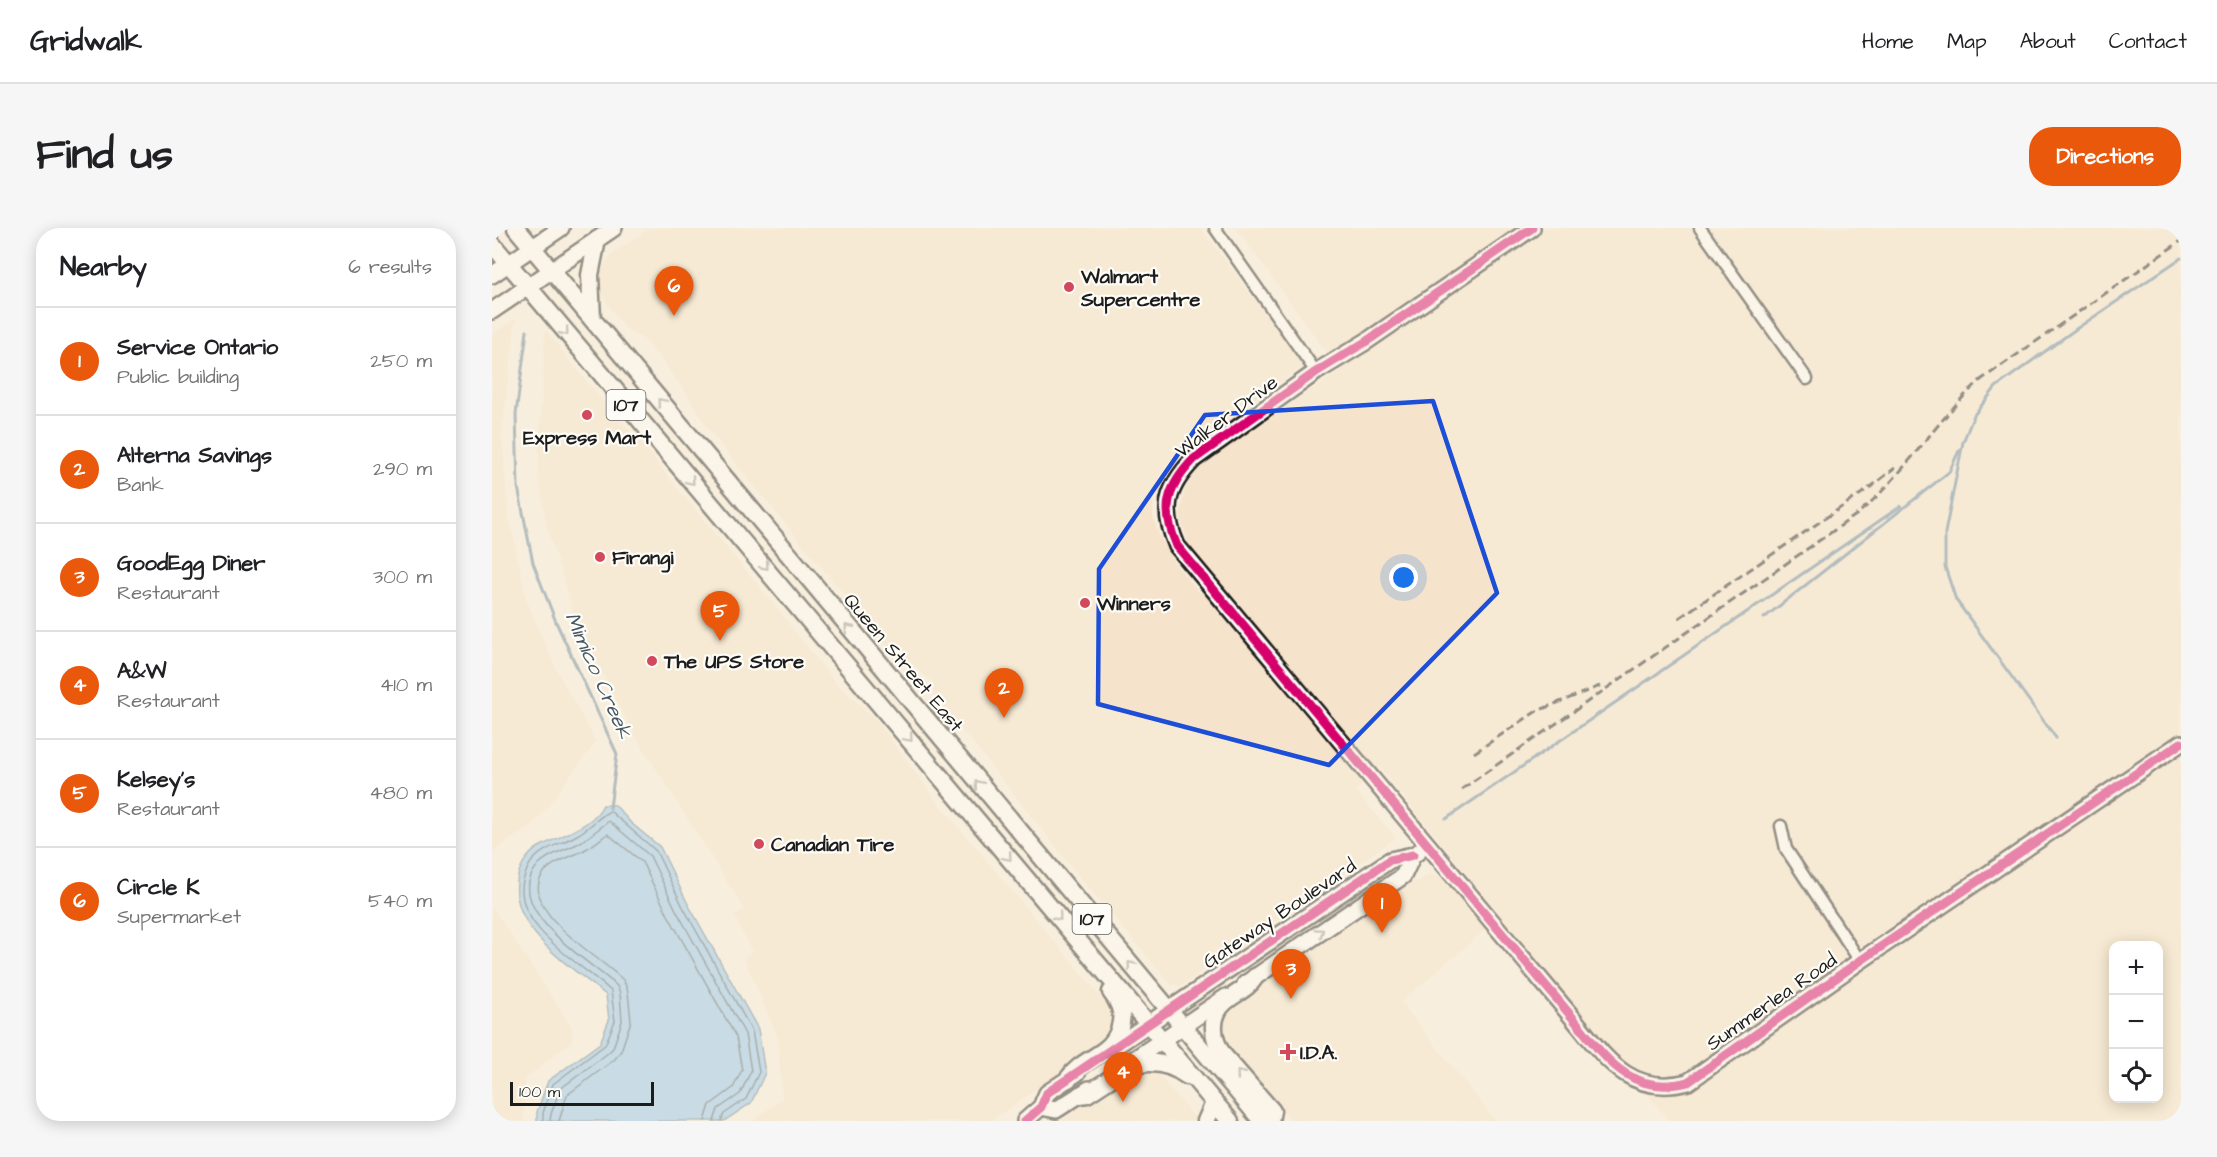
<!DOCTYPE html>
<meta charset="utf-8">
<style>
:root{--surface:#fff;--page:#f6f6f6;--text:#202124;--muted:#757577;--line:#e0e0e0;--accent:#ea580c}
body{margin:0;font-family:"Architects Daughter",sans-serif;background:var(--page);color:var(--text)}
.controls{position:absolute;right:18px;bottom:18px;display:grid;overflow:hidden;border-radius:12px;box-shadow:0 3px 15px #0003}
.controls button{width:54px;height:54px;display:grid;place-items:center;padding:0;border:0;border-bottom:2px solid var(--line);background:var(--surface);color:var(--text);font:30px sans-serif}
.scale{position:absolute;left:18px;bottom:15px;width:144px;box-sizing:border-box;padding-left:6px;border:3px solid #1c1c1c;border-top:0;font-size:16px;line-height:21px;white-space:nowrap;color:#1c1c1c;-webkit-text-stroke:4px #fdfcf7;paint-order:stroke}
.you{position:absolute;left:912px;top:350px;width:21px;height:21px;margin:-15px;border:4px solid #fff;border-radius:50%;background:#1a73e8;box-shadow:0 0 0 9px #1a73e833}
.badge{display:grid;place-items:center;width:39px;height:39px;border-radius:50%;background:var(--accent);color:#fff;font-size:20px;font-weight:700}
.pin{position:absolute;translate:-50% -50px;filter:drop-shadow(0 2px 3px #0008)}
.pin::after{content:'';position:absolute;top:32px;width:21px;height:18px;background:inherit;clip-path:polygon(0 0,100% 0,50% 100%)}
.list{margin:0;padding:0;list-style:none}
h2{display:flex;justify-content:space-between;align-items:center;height:78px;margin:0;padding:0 24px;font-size:26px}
h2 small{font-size:20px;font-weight:400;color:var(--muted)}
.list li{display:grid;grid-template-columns:39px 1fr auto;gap:18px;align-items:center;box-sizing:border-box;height:108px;padding:0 24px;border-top:2px solid var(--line)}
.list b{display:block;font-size:22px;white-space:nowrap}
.list p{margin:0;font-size:20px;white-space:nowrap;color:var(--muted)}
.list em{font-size:20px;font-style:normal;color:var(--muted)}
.icon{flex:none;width:33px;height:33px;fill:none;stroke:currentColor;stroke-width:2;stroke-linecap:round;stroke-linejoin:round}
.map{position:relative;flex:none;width:1689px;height:893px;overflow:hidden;border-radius:24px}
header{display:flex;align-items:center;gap:36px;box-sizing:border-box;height:84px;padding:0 30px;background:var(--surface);border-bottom:2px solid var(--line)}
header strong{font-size:28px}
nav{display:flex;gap:33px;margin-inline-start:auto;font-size:21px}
.intro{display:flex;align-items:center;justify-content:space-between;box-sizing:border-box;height:144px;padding:0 36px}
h1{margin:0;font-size:42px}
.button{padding:15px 27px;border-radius:24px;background:var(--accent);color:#fff;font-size:21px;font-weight:700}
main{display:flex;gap:36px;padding:0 36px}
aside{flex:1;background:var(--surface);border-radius:24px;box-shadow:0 3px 15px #0003}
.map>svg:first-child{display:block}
.built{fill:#f5e4cb;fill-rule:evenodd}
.water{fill:#90c4ed;stroke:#628199;stroke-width:1.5}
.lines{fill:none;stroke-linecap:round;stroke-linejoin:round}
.shore{stroke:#4a5f70;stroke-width:1.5}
.stream{stroke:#628199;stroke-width:3}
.street-casing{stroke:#1c1c1c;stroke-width:15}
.secondary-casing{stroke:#1c1c1c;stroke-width:20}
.primary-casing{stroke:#1c1c1c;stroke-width:21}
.street{stroke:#fdfcf7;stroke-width:10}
.secondary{stroke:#fdfcf7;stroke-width:15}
.primary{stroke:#fdfcf7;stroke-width:16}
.rail{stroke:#1c1c1c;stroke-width:3;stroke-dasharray:9 4.5;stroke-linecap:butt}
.cycleway-casing{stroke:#fdfcf7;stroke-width:13}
.cycleway{stroke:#d6006c;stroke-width:9}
.oneway{stroke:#989794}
.marked{fill:none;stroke:#1d4ed8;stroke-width:4.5;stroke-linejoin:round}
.poi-dot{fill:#d1495b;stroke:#fdfcf7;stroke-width:2}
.labels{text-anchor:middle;stroke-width:4.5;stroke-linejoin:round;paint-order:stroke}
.shield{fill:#fdfcf7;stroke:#605f5e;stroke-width:1.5}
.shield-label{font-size:18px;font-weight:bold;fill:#1c1c1c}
.poi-label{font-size:20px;font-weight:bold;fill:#1c1c1c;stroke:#fdfcf7;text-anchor:start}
.street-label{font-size:20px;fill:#1c1c1c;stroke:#fdfcf7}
.water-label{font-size:21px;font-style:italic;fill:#455765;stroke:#fdfcf7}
</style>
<header>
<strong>Gridwalk</strong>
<nav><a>Home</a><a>Map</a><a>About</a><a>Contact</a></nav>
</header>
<div class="intro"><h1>Find us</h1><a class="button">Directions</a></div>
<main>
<aside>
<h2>Nearby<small>6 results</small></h2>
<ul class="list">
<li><span class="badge">1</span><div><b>Service Ontario</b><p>Public building</p></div><em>250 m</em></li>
<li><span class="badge">2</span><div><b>Alterna Savings</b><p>Bank</p></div><em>290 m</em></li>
<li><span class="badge">3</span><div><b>GoodEgg Diner</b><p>Restaurant</p></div><em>300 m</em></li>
<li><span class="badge">4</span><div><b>A&amp;W</b><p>Restaurant</p></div><em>410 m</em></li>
<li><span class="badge">5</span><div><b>Kelsey's</b><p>Restaurant</p></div><em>480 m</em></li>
<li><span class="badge">6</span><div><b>Circle K</b><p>Supermarket</p></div><em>540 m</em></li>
</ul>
</aside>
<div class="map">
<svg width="1689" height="893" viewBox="0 0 1689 893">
<rect width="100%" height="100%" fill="#f8eedd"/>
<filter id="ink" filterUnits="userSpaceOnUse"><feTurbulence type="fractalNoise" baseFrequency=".0167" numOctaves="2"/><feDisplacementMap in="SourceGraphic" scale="12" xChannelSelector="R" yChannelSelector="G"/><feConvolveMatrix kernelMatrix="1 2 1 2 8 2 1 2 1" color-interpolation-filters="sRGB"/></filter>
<g filter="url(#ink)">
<g class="built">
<path d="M 158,0 L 709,0 L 812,138 L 686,224 L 672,241 L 662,263 L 661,288 L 667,307 L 685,338 L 708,365 L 726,353 L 697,318 L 688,289 L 692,263 L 707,238 L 729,222 L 848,143 L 744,0 L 1689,0 L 1689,893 L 1177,893 L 887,539 L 863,562 L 904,610 L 689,758 L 680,757 L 594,657 L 476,509 L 446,475 L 442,467 L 440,454 L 407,424 L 399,423 L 248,241 L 216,200 L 192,162 L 164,125 L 150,110 L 136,103 L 117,79 L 111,68 L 108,56 L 109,45 L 113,35 L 120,26 ZM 1622,718 L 1666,718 L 1666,870 L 1622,870 Z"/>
<path d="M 24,90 L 10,205 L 16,283 L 35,373 L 62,437 L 104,514 L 41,597 L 0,624 L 0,107 Z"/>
<path d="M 53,102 L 115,178 L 150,215 L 186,261 L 278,371 L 307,409 L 345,456 L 385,493 L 444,572 L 620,782 L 622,790 L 616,811 L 499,893 L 260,893 L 290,871 L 286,810 L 252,730 L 260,724 L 242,687 L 252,681 L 139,501 L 84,393 L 55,300 L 46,245 Z"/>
<path d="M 940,645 L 949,649 L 994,701 L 909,774 L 1004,893 L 800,893 L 732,812 L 729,806 L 730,792 L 734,784 L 738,779 L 916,656 L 928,652 Z"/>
<path d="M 0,678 L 81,801 L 80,813 L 33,851 L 32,893 L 0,893 Z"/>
<path d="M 658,842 L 664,844 L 706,893 L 568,893 L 641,845 Z"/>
</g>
<path class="water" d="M 111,577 L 123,577 L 139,595 L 168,619 L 196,676 L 266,801 L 273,845 L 259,875 L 232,893 L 45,893 L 45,884 L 56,853 L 108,815 L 117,792 L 114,767 C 79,738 14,700 26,648 C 29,635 38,623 51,617 C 70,607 101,598 111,577 Z"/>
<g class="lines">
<g class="shore">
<path d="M 51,893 L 51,885 L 61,856 L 113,817 L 123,793 L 119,763 C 90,736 21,699 31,653 C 33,646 36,637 41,632 C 52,619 70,616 85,607 C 97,601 106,589 118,583 L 164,623 L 191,679 L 260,803 L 267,844 L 254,871 L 232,886 L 229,893"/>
<path d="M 58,893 L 59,886 L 68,861 L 116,825 L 121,820 L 130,793 L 128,765 L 125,758 C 100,734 5,680 47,636 C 58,625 74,622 87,615 C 98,609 107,600 117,593 L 158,628 L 184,682 L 253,806 L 259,843 L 248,866 L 226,881 L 222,893"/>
<path d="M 67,893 L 75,867 L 122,832 L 129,823 L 139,793 L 136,764 L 132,753 C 111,730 21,681 53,643 C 63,632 81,629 94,621 C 102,617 109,610 116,606 L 150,634 L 176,687 L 244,809 L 250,842 L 241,860 L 218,877 L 213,893"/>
</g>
<g class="stream">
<path d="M 35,103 L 24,186 L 26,259 L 41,335 L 64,394 L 125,526 L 118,580"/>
<path d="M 1272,390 L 1457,244 L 1467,223"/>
<path d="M 1564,510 L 1464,372 L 1453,339 L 1453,305 L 1471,214 L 1482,187 L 1504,159 L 1584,101 L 1689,30"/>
<path d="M 954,591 L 1409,278"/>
</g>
<g class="street-casing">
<g id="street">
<path d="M 723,0 L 824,144"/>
<path d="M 1208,0 L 1315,151"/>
<path d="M 1289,598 L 1294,621 L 1368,733"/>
</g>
</g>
<g class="secondary-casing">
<g id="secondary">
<path d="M 1040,0 L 875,113 L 824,144 L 702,231 C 674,260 669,281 685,318 L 1075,783 C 1110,824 1134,870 1196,854 L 1368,733 L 1689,515"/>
<path d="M 0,47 L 69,0"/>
<path d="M 0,83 L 122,0"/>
<path d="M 753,756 L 911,648 L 921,627 L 926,624"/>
<path d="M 615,824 L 898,632 L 921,627"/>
<path d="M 632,838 L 734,769"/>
<path d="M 549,879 L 564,882 L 597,861"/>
<path d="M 533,893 L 549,879 L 555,865 L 585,845"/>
</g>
</g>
<g class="primary-casing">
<g id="primary">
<path d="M 24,0 L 770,893"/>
<path d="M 0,16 L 738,893"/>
<path d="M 100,91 L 98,47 L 105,12"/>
<path d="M 763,749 C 756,761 743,765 733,774 C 717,788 720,811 731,827 L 780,883 L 778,893"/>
<path d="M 576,851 C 592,827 624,828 629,794 C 631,782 626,773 619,764"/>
<path d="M 588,867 L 595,866 L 638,838 C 658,832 678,835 695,848"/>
<path d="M 714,893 L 722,875"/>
</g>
</g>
<use href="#street" class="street"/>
<use href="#secondary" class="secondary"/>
<use href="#primary" class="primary"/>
<g class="rail">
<path d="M 1187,390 L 1376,261 L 1403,240"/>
<path d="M 982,525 L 1045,483 L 1108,458"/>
<path d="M 970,561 L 1364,287 C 1413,248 1443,192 1490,151 L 1689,13"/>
</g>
<g class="cycleway-casing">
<g id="cycleway">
<path d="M 1040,0 L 875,113 L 824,144 L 702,231 C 674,260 669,281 685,318 L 1075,783 C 1110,824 1134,870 1196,854 L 1368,733 L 1689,515"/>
<path d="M 533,893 L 549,879 L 555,865 L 898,632 L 921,627"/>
</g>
</g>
<use href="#cycleway" class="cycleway"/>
</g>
<defs><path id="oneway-chevron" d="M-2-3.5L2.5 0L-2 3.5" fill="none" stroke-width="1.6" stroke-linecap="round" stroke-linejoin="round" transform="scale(1.5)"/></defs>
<g class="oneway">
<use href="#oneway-chevron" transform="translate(73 104) rotate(50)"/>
<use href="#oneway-chevron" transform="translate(169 174) rotate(-130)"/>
<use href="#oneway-chevron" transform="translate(199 253) rotate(49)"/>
<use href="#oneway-chevron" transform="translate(273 338) rotate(50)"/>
<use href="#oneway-chevron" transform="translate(356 400) rotate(-130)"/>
<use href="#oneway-chevron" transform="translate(417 510) rotate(50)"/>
<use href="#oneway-chevron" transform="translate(486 556) rotate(-130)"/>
<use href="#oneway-chevron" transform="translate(516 629) rotate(50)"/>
<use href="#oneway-chevron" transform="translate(566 689) rotate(50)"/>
<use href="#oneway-chevron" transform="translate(828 704) rotate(-34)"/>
<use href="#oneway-chevron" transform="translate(639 737) rotate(-130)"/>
<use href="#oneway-chevron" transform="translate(748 846) rotate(-130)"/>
</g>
</g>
<path d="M0 0H1689V893H0ZM 941,173 L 1005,365 L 837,537 L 606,476 L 607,341 L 713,187 Z" fill="#f8eedd" fill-opacity=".55" fill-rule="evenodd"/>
<path class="marked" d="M 941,173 L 1005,365 L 837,537 L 606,476 L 607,341 L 713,187 Z"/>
<g class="poi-dot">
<circle cx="577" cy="59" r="6"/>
<circle cx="95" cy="187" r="6"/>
<circle cx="108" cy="329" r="6"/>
<circle cx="593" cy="375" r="6"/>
<circle cx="160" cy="433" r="6"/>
<circle cx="267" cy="616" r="6"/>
<path d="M793 815h6v6h6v6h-6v6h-6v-6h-6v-6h6z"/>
</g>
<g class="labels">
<g class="shield">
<rect x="114.5" y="162" width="39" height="30" rx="4.5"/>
<rect x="580.5" y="676" width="39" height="30" rx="4.5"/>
</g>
<g class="shield-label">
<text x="134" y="183">107</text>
<text x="600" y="697">107</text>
</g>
<g class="poi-label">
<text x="589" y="55">Walmart<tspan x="589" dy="23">Supercentre</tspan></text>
<text x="95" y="216" text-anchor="middle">Express Mart</text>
<text x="120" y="336">Firangi</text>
<text x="605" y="382">Winners</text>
<text x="172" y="440">The UPS Store</text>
<text x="279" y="623">Canadian Tire</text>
<text x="808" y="831">I.D.A.</text>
</g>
<g class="street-label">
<text transform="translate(734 188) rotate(-37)" y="7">Walker Drive</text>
<text transform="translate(412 434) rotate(50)" y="7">Queen Street East</text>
<text transform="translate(787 685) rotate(-34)" y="7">Gateway Boulevard</text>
<text transform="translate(1279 773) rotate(-35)" y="7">Summerlea Road</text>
</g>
<g class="water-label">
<text transform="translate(107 447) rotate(66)" y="7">Mimico Creek</text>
</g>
</g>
</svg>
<div class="controls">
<button>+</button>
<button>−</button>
<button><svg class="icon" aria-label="locate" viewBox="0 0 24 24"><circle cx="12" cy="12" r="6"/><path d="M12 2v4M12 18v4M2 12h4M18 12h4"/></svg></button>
</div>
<div class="scale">100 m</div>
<div class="you"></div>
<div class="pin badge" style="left:890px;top:705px">1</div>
<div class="pin badge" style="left:512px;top:490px">2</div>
<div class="pin badge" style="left:799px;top:771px">3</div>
<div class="pin badge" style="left:631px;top:874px">4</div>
<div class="pin badge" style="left:228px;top:413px">5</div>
<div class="pin badge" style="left:182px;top:88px">6</div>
</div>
</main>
